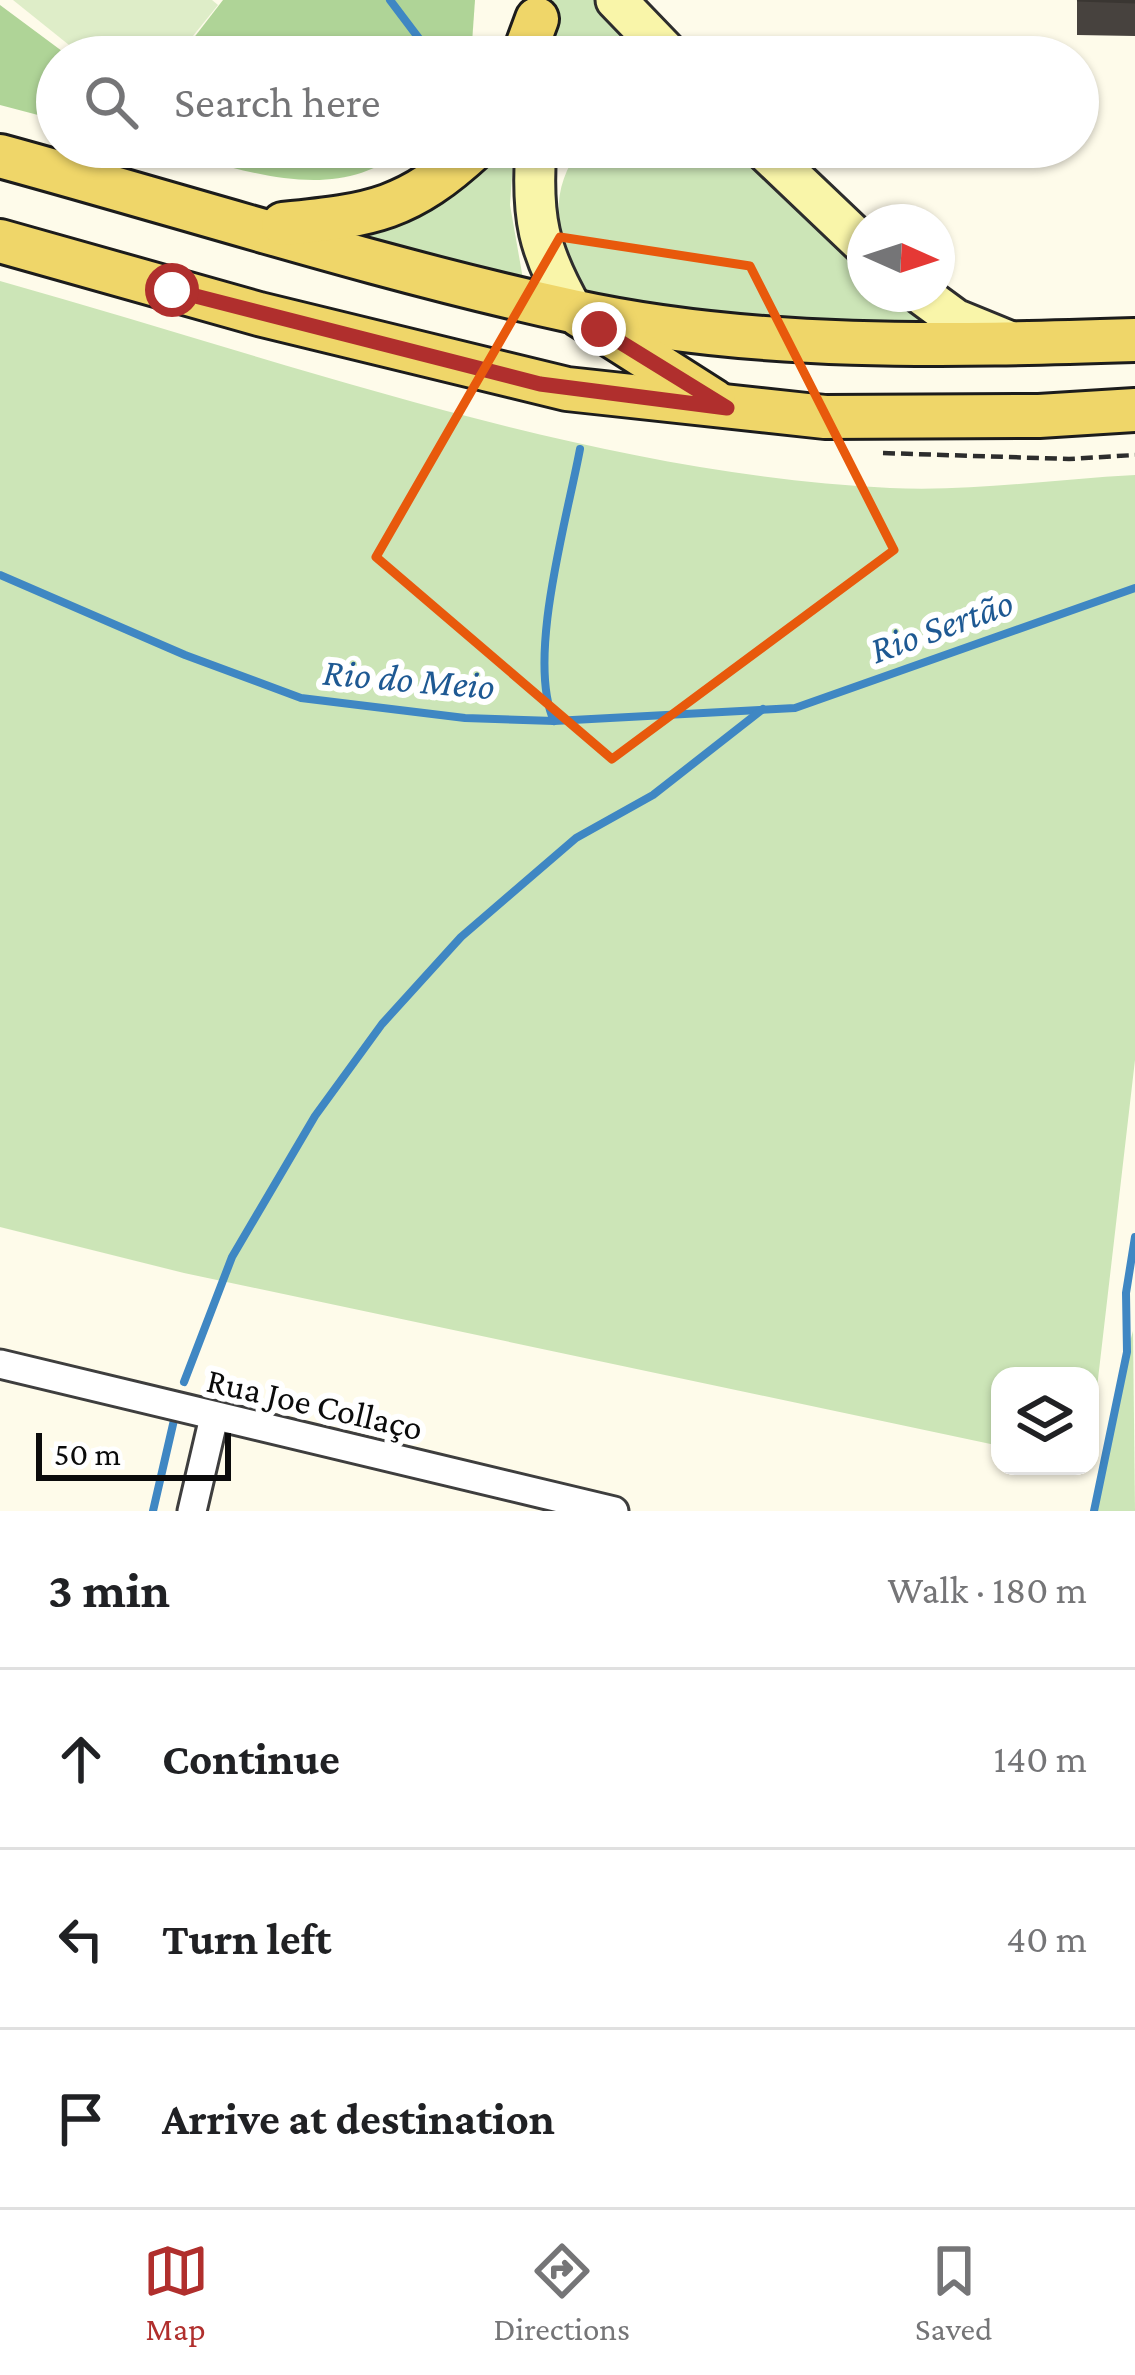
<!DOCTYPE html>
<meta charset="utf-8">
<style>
:root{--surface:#fff;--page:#f2f2f2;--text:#202124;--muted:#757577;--line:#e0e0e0;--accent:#b02f2d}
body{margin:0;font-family:"Crimson Pro",serif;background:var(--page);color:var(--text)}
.controls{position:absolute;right:36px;bottom:36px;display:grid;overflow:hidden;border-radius:24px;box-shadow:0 3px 9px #0004}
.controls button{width:108px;height:108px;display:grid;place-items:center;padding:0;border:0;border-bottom:3px solid var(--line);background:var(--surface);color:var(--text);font:60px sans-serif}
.compass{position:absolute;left:847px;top:204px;width:108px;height:108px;border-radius:50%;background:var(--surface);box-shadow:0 3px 9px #0004;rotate:93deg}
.scale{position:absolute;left:36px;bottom:30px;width:195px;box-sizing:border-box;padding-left:12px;border:6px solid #0b0b0b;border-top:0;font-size:33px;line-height:42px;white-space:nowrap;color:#0b0b0b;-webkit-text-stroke:9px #fff;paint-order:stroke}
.stop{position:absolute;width:36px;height:36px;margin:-27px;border:9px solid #b02f2d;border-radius:50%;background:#fff}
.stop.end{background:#b02f2d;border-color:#fff;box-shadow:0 3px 12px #0008}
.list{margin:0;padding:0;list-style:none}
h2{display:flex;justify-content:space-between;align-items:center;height:156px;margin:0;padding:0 48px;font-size:51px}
h2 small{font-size:39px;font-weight:400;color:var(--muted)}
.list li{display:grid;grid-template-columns:78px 1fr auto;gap:36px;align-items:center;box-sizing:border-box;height:180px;padding:0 48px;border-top:3px solid var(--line)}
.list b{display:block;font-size:45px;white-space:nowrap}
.list em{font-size:39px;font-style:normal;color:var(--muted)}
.icon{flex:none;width:66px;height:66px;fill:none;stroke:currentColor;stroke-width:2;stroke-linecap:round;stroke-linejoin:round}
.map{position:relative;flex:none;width:1135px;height:1511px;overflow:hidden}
.search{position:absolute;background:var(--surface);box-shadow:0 3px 9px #0004;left:36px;right:36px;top:36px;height:132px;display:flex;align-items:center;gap:30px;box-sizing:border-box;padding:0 42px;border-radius:66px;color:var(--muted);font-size:45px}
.sheet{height:696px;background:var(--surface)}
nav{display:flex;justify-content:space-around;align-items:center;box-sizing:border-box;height:168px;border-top:3px solid var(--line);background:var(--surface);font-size:33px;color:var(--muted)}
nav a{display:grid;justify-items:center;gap:6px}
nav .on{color:var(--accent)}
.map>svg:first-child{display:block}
.green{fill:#cce5b7}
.forest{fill:#afd497}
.pitch{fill:#deedc8}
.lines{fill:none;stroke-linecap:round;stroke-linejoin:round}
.stream{stroke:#3f87c3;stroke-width:8}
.street-casing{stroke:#3e3e3e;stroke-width:33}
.secondary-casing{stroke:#2d2d2d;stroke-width:45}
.primary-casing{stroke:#1c1c1c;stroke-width:48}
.path{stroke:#2d2d2d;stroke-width:4.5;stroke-dasharray:12 6;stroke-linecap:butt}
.street{stroke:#fff;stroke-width:27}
.secondary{stroke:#f9f5a9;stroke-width:39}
.primary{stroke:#efd669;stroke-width:42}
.wall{fill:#47423e}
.building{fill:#534d48;stroke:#3a3632;stroke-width:3}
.route{stroke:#b02f2d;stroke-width:15}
.marked{fill:none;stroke:#e8590c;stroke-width:9;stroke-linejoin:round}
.labels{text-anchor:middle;stroke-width:12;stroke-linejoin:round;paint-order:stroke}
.street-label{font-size:36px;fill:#0b0b0b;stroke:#fff}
.water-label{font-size:39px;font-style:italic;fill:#1e5993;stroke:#fff}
</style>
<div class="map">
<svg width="1135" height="1511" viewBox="0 0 1135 1511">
<rect width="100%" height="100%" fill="#fefbea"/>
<g class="green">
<path d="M 547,0 L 598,0 L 659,57 L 561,57 Z"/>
<path d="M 499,147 L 514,147 L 510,205 L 523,279 L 364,235 C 420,225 464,190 499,147 Z"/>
<path d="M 582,147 L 736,147 L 865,269 L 865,294 L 891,294 L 944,333 L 779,324 L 583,297 C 559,249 543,194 582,147 Z"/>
<path d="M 0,281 C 289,362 589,473 890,488 C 971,492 1055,479 1135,475 L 1135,1060 L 1090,1448 L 1090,1376 L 1000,1376 L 1000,1446 L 184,1273 L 0,1227 Z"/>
<path d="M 1133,1331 L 1135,1511 L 1094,1511 L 1127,1352 Z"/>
</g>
<g class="forest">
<path d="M 223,0 L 475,0 L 471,57 L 179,57 Z"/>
<path d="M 0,5 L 70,57 L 57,57 L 57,120 L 0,105 Z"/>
<path d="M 158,147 L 405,147 C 337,210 235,167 158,147 Z"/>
</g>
<path class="pitch" d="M 13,0 L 212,0 L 218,5 L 176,57 L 84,57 Z"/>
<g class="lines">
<g class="stream">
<path d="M 390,0 L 433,57"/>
<path d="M 0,575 L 185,655 L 301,698 L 465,718 L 554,721 L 795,708 L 1135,588"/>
<path d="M 554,721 C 526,659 567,519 580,449"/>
<path d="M 184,1382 L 232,1257 L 315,1116 L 382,1024 L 461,937 L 576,838 L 653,795 L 763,709"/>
<path d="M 153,1511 L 174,1420"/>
<path d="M 1094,1511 L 1127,1352 L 1126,1293 L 1135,1237"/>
</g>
<g class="street-casing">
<g id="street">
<path d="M 0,1364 L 614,1511"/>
<path d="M 192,1511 L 214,1417"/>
</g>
</g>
<g class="secondary-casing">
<g id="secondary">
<path d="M 616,0 L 671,57"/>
<path d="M 536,147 C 531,217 538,250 573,311"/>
<path d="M 761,147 L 865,246"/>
<path d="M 921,294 L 955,319 L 1011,342"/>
</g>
</g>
<g class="primary-casing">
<g id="primary">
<path d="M 523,57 L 537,19"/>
<path d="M 0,156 C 190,208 380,269 572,311 C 754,351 950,346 1135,340"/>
<path d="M 283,224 C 373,215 408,210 476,147"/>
<path d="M 0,241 L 259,314 L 567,389 L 825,417 L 1039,416 L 1135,410"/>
<path d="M 579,315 L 714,401"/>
</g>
</g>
<path class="path" d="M 883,453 L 1069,459 L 1135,455"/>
<use href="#street" class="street"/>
<use href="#secondary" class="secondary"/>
<use href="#primary" class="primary"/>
</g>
<path class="wall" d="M 1077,0 L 1135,0 L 1135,36 L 1077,35 Z"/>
<path class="building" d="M 1077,0 L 1135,0 L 1135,2 Z"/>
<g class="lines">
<path class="route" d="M 172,290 L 540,384 L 727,408 L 599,329"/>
</g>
<path class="marked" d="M 560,237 L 750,266 L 894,550 L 612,759 L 376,557 Z"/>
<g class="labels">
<g class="street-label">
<text transform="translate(315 1403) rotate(13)" y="13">Rua Joe Collaço</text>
</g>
<g class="water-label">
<text transform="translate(941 625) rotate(-20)" y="14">Rio Sertão</text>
<text transform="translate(409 678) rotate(5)" y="14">Rio do Meio</text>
</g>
</g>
</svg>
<div class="controls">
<button><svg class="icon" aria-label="layers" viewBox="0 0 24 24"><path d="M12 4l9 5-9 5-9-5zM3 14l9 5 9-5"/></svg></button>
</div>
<svg class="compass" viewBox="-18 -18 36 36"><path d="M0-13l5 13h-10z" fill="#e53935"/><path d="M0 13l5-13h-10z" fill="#757577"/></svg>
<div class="scale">50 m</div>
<div class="stop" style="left:172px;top:290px"></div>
<div class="stop end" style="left:599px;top:329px"></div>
<div class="search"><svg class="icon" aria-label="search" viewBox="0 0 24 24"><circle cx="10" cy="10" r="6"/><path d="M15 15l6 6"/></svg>Search here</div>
</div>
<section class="sheet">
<h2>3 min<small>Walk · 180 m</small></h2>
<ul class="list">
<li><svg class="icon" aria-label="ahead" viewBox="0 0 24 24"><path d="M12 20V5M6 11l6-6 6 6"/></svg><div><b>Continue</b></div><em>140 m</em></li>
<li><svg class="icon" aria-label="left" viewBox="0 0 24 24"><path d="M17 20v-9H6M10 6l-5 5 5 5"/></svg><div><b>Turn left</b></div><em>40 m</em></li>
<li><svg class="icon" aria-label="arrive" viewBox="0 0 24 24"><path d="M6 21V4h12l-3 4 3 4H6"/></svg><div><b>Arrive at destination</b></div></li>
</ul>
</section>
<nav>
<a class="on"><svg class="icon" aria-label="map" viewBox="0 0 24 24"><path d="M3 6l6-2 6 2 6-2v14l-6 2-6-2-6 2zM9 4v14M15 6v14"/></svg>Map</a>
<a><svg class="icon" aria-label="directions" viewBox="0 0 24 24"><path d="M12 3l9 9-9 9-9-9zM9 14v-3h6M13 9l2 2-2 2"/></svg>Directions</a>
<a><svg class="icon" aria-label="saved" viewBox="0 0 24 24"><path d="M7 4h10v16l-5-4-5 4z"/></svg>Saved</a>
</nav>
